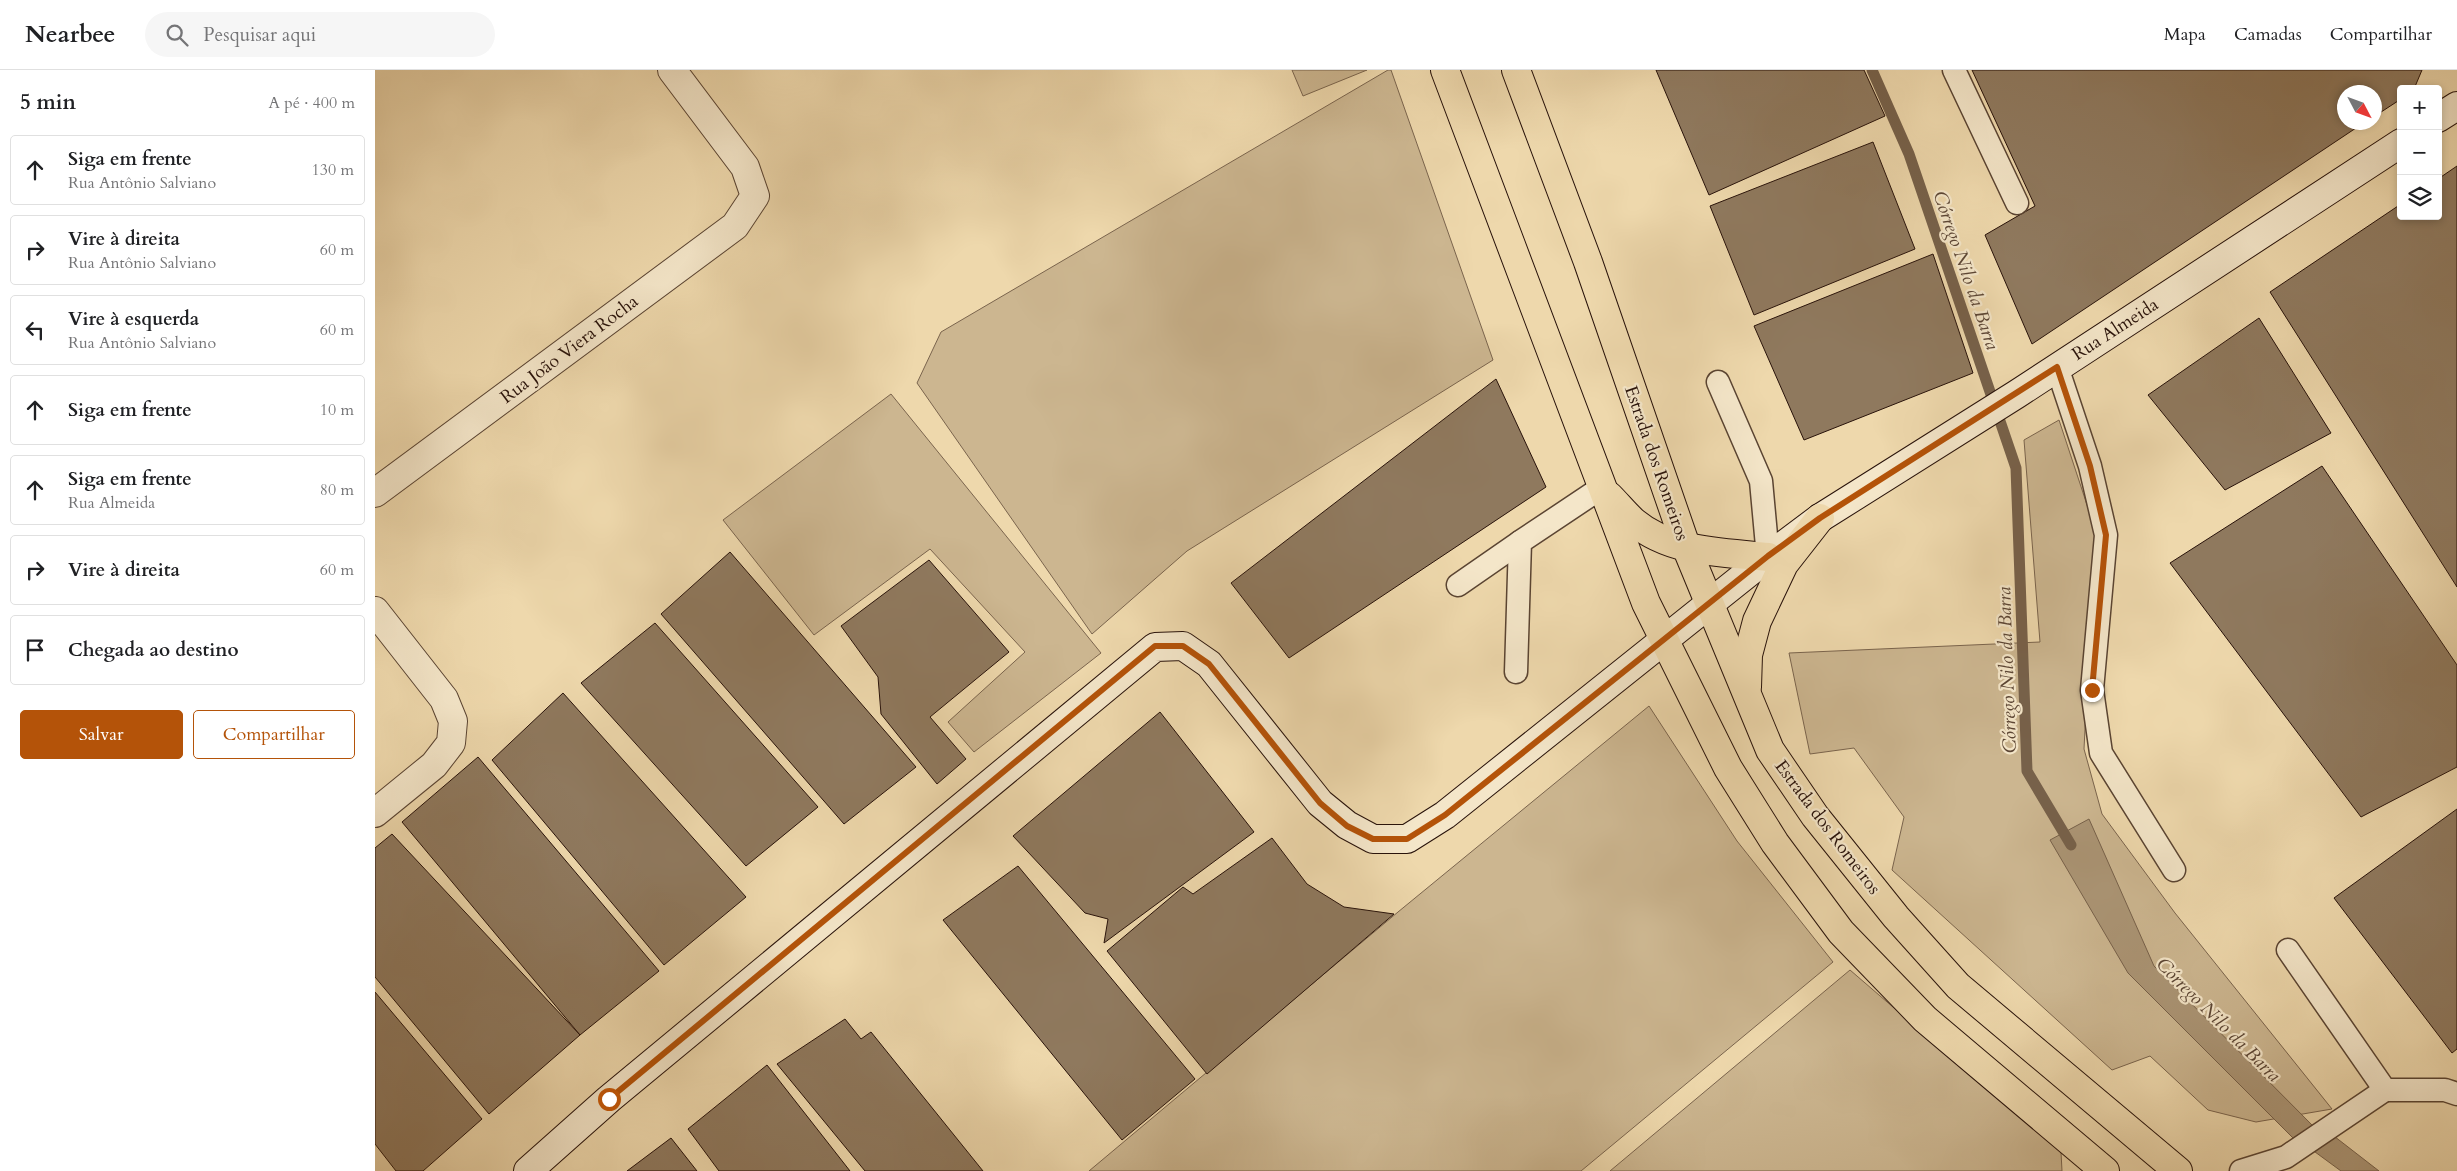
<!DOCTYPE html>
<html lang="pt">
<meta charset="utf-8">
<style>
:root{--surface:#fff;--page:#f6f6f6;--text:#202124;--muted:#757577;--line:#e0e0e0;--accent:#b45309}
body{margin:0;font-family:Cardo,serif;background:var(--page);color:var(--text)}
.controls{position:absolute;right:15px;top:15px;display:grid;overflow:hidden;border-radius:5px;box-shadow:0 2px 8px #0003}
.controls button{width:45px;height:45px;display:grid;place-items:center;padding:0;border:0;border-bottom:1px solid var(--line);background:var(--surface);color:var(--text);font:25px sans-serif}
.compass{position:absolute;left:1962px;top:15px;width:45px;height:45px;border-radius:50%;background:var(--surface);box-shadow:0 2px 8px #0003;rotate:131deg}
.stop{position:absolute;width:15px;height:15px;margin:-11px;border:4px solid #b45309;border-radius:50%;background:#fff}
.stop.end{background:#b45309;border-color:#fff;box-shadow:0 1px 5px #0008}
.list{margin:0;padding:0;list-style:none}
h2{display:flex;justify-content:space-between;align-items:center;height:65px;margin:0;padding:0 20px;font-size:21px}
h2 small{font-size:16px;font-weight:400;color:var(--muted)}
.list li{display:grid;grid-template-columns:32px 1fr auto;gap:15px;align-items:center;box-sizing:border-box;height:70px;margin:0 10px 10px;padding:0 10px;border:1px solid var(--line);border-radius:5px}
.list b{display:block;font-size:19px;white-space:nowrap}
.list p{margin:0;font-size:16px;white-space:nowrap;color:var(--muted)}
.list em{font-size:16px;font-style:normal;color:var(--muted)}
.actions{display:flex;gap:10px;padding:15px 20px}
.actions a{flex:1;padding:11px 0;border:1px solid var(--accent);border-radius:5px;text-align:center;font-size:18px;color:var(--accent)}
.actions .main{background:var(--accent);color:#fff}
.icon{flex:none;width:28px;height:28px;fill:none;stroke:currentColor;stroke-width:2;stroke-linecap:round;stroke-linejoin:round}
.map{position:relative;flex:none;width:2082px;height:1101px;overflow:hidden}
header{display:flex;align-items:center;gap:30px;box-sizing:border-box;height:70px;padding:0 25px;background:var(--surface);border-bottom:1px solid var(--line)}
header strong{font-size:24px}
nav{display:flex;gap:28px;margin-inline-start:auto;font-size:18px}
.search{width:350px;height:45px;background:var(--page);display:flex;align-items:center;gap:12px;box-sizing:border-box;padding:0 18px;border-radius:28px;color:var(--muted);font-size:19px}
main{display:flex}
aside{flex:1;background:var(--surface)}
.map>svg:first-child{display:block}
.green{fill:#ccb690;stroke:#7a644d}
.water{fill:#ab9575;stroke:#77614a}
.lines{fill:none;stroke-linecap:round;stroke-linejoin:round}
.stream{stroke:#77614a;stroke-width:11}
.building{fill:#8f795e;stroke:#28120a}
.lane-casing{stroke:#5a4432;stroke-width:25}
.street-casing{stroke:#5a4432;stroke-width:30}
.secondary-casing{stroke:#28120a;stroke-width:30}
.primary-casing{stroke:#28120a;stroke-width:30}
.lane{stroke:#f4e6c9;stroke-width:22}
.street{stroke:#f4e6c9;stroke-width:28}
.secondary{stroke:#f4e6c9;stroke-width:28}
.primary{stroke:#eed8ac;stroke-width:28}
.route{stroke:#b45309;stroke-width:6}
.labels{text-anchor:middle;stroke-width:4.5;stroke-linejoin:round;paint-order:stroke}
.street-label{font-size:18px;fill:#28120a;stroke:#f4e6c9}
.water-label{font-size:19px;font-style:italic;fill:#5c4635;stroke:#f4e6c9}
</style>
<header>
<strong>Nearbee</strong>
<div class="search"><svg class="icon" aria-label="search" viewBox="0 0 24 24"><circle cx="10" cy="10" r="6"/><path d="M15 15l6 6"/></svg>Pesquisar aqui</div>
<nav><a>Mapa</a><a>Camadas</a><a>Compartilhar</a></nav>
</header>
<main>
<aside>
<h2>5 min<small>A pé · 400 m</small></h2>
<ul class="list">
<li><svg class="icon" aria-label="ahead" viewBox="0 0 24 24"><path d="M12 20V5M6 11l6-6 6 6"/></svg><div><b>Siga em frente</b><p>Rua Antônio Salviano</p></div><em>130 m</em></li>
<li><svg class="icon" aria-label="right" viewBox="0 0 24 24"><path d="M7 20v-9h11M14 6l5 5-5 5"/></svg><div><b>Vire à direita</b><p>Rua Antônio Salviano</p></div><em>60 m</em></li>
<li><svg class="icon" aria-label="left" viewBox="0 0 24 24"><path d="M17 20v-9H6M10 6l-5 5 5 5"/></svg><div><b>Vire à esquerda</b><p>Rua Antônio Salviano</p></div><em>60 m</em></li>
<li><svg class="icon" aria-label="ahead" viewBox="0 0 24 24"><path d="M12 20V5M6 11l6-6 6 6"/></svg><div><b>Siga em frente</b></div><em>10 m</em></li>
<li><svg class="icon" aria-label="ahead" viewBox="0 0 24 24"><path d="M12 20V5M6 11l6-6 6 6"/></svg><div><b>Siga em frente</b><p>Rua Almeida</p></div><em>80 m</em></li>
<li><svg class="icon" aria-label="right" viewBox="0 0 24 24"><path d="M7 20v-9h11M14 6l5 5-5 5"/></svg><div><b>Vire à direita</b></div><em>60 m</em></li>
<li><svg class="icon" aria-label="arrive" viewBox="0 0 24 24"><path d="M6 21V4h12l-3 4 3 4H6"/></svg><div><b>Chegada ao destino</b></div></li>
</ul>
<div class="actions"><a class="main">Salvar</a><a>Compartilhar</a></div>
</aside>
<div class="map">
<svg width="2082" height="1101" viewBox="0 0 2082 1101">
<rect width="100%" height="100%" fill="#eed8ac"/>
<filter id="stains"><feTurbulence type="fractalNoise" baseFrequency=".004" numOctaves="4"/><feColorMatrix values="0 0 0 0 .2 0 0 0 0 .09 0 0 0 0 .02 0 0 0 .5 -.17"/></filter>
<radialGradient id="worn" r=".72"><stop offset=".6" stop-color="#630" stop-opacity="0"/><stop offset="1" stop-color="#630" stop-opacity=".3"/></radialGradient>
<g class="green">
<path d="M 917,0 L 992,0 L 928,26 Z"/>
<path d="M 1013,0 L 1016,0 L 1118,290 L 812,481 L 717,564 L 542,313 L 566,262 Z"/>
<path d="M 516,324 L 726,583 L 599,682 L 573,652 L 650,582 L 555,479 L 439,565 L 348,450 Z"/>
<path d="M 1684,350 L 1720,459 L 1709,679 L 1727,744 L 1800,843 L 1957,1039 L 1881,1052 L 1833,1040 L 1775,986 L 1737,1000 L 1517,800 L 1529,747 L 1479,678 L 1435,684 L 1414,583 L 1665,572 L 1649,370 Z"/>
<path d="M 1274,636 L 1362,771 L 1458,892 L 1206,1101 L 714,1101 L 1023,842 Z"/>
<path d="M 1475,900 L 1686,1082 L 1687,1101 L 1235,1101 Z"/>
</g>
<g class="water">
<path d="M 1714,749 L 1779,896 L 1938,1056 L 1919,1069 L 1753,903 L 1675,770 Z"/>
<path d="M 1955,1063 L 2004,1101 L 1966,1101 L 1936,1079 Z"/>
</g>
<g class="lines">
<path class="stream" d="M 1497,0 L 1534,84 L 1641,398 L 1652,701 L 1696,775"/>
</g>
<g class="building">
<path d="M 1281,0 L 1489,0 L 1510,46 L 1334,125 Z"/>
<path d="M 1597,0 L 2047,0 L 2039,19 L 2026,19 L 2026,29 L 2000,46 L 2000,22 L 1970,22 L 1970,52 L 1990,52 L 1657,274 L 1610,165 L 1660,136 Z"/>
<path d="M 1498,72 L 1540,179 L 1379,245 L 1335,136 Z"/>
<path d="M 2082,96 L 2082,517 L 1895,222 L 2026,134 L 2026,146 L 2063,146 L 2063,109 Z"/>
<path d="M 1558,184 L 1598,303 L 1429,370 L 1379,256 Z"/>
<path d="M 1884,248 L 1956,363 L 1850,420 L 1773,325 Z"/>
<path d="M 1121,309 L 1171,417 L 914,588 L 856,513 Z"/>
<path d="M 1947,396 L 2082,595 L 2082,697 L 1986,747 L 1795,493 Z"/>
<path d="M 355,482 L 541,697 L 469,754 L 286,544 Z"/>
<path d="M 554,490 L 634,582 L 555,647 L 591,689 L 562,714 L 506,644 L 503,607 L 466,556 Z"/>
<path d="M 280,553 L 443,737 L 371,796 L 206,613 Z"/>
<path d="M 188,623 L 371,827 L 289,895 L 117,690 Z"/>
<path d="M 785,642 L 879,762 L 729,873 L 733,849 L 710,843 L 638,766 Z"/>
<path d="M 103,687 L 284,901 L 205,965 L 27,752 Z"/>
<path d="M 2082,739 L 2082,979 L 2077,983 L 1959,828 Z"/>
<path d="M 17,764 L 205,965 L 114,1044 L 0,907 L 0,778 Z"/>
<path d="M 897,768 L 932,814 L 969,837 L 1019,844 L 832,1004 L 732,881 L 808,817 L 818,824 Z"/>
<path d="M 643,796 L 820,1009 L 747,1070 L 568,850 Z"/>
<path d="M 0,922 L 107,1049 L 48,1101 L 21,1101 L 0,1074 Z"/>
<path d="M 470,949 L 486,969 L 496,962 L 608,1101 L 490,1101 L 402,994 Z"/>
<path d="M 392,995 L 475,1101 L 344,1101 L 313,1059 Z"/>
<path d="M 296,1068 L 322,1101 L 252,1101 Z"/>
</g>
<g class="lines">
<g class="lane-casing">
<g id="lane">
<path d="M 1579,0 L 1642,133"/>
<path d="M 1682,297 L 1715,396 L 1731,465 L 1717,620 L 1726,683 L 1799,800"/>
<path d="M 1343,312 L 1386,411 L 1393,487"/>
<path d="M 1083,515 L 1145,472"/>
<path d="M 1141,602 L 1145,472 L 1226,418"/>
<path d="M 1913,880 L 2010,1020 L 2070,1020 L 2082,1024"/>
<path d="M 1866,1101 L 1911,1087 L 2010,1020"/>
</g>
</g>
<g class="street-casing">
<g id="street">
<path d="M 0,423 L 360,156 L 380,126 L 370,97 L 297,0"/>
<path d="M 0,541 L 69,629 L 78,651 L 76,673 L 59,695 L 0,743"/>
</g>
</g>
<g class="secondary-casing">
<g id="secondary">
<path d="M 2063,48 L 2082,36"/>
<path d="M 153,1101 L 234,1029 L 780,577 L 808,576 L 834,594 L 945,733 L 972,755 L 998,769 L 1032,769 L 1070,745 L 1393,487 L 1445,448 L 1642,324 L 2026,73"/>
</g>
</g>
<g class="primary-casing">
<g id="primary">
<path d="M 1070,0 L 1271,533 L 1353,698 L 1400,773 L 1466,862 L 1550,949 L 1730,1101"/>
<path d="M 1141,0 L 1213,192 L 1312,479 L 1395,680 L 1440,746 L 1521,847 L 1583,916 L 1803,1101"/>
<path d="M 1234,426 C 1243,435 1250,444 1259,452 C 1296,483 1347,482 1393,487"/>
<path d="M 1372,617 L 1373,585 L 1382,551 L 1409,494 L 1445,448"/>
</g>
</g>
<use href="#lane" class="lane"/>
<use href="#street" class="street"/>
<use href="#secondary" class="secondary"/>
<use href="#primary" class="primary"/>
</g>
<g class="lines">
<path class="route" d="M 234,1029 L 780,576 L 808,576 L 834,594 L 945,733 L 972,756 L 998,769 L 1032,769 L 1070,745 L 1393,486 L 1445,448 L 1682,297 L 1715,396 L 1731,465 L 1717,620"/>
</g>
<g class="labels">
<g class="street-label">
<text transform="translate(1740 259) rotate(-33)" y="6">Rua Almeida</text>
<text transform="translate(194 279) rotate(-37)" y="6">Rua João Viera Rocha</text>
<text transform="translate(1282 393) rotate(71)" y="6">Estrada dos Romeiros</text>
<text transform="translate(1453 757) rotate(53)" y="6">Estrada dos Romeiros</text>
</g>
<g class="water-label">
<text transform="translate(1592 200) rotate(71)" y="7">Córrego Nilo da Barra</text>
<text transform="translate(1631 600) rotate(-92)" y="7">Córrego Nilo da Barra</text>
<text transform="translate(1844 949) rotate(45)" y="7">Córrego Nilo da Barra</text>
</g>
</g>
<rect width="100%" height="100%" filter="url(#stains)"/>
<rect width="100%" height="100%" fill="url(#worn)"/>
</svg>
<div class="controls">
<button>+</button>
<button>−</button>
<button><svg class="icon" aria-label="layers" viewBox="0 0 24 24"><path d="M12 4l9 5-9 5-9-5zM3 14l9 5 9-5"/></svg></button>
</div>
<svg class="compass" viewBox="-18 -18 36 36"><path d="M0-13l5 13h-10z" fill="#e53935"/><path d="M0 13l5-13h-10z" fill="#757577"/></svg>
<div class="stop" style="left:234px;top:1029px"></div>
<div class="stop end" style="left:1717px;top:620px"></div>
</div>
</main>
